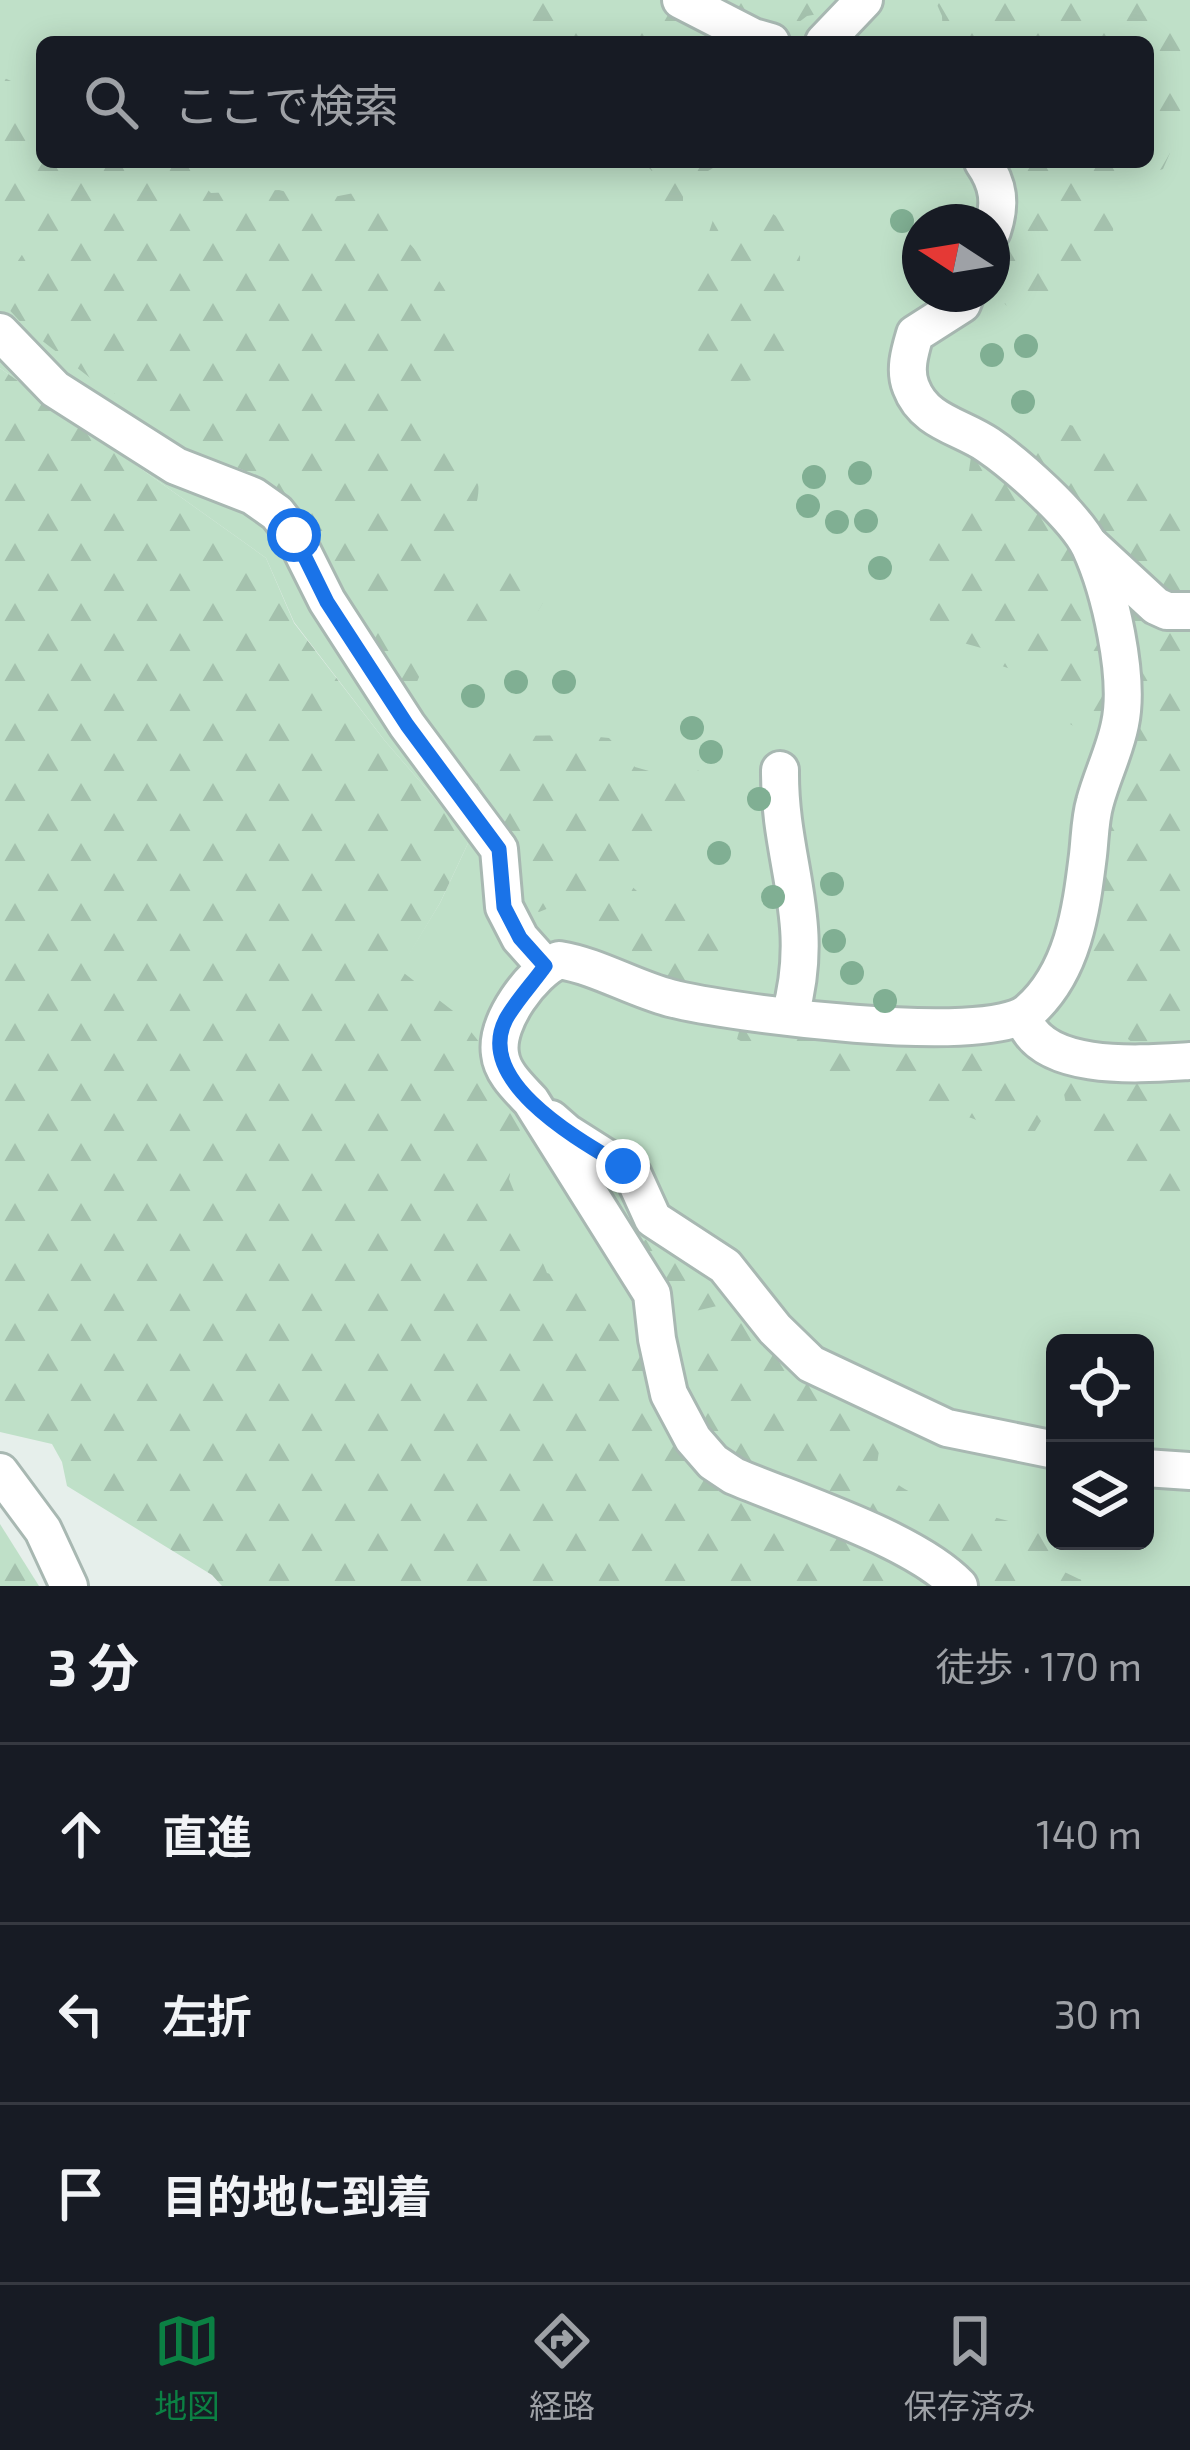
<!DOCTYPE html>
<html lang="ja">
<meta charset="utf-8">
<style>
:root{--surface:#171b24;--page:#242831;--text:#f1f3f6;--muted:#9ea1a6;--line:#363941;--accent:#0b8043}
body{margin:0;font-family:"Exo 2","Noto Sans JP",sans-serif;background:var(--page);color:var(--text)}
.controls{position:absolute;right:36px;bottom:36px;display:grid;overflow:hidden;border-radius:18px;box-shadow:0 6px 30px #0003}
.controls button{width:108px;height:108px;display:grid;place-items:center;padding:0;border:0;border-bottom:3px solid var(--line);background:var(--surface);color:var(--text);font:60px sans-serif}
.compass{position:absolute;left:902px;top:204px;width:108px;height:108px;border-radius:50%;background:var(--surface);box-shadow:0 6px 30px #0003;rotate:282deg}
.stop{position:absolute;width:36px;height:36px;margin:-27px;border:9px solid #1a73e8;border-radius:50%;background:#fff}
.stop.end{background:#1a73e8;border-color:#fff;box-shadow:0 3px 12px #0008}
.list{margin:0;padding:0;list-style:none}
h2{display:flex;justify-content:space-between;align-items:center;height:156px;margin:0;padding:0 48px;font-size:51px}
h2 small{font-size:39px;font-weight:400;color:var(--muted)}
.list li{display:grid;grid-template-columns:78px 1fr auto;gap:36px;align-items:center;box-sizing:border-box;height:180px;padding:0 48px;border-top:3px solid var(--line)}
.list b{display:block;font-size:45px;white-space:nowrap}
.list em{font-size:39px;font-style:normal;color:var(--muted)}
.icon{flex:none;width:66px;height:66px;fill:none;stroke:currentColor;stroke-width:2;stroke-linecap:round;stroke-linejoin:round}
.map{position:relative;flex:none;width:1190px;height:1586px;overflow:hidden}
.search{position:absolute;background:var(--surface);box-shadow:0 6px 30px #0003;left:36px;right:36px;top:36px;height:132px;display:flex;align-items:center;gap:30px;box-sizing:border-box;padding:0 42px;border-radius:18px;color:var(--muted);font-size:45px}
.sheet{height:696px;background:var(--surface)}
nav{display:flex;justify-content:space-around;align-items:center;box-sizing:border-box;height:168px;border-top:3px solid var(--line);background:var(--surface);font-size:33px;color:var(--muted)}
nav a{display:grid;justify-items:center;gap:6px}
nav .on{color:var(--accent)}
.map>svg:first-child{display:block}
.green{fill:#bfe0c8;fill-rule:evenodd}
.forest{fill:url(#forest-firs)}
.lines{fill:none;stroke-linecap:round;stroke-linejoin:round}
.minor-casing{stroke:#a8b8b2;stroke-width:42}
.minor{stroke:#fff;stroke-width:36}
.tree{fill:#80af93}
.route{stroke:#1a73e8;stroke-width:15}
</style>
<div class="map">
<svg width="1190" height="1586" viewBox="0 0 1190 1586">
<defs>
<pattern id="forest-firs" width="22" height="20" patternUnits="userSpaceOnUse" patternTransform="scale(3)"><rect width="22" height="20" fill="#bfe0c8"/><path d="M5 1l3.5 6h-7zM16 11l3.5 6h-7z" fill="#a4c1ad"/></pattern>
</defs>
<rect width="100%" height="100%" fill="#e6efeb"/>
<path class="green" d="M 0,0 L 1190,0 L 1190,1586 L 941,1586 L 575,1392 L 399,970 L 440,903 L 470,839 L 385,741 L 294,622 L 266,558 L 0,368 ZM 42,42 L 1148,42 L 1148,162 L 42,162 ZM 920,222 L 992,222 L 992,294 L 920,294 ZM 1055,1343 L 1145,1343 L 1145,1541 L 1055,1541 Z"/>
<g class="forest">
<path d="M 499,0 L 565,0 L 586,42 L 545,42 Z"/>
<path d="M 733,0 L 852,0 L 841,10 L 807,16 L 782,35 L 742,13 Z"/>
<path d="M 935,0 L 1190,0 L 1190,123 L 1183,123 L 1163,169 L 1125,183 L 1115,213 L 1112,240 L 1088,261 L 1073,298 L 1058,316 C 1031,319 1017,318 998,297 L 1010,181 L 1004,162 L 1148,162 L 1148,42 L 943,42 L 942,16 Z"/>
<path d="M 645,12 L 674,12 L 728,42 L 637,42 L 629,21 Z"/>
<path d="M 0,76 L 42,95 L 42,162 L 204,162 L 199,181 L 211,193 L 279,190 L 318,200 L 354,193 C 387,215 436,268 453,305 C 464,328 464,355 457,378 L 432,390 L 415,407 L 419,429 C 483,453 497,490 453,545 L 456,560 L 520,569 L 543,577 L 548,594 L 538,611 L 506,633 C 489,631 468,630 454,619 C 443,612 437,598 424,589 L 400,601 L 397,625 L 423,668 L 416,684 L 409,689 L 399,685 L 361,627 L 317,533 L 289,499 L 258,477 L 200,450 L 173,427 L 98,384 L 27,329 L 3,303 L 6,279 L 31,241 L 21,227 L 0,235 Z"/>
<path d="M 643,162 L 716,162 L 713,168 L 683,186 L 683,202 L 676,217 L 663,215 C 663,190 662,179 643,162 Z"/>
<path d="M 752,206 C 775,208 802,235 800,260 C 798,279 789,300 784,319 L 794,331 L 800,350 L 771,375 L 729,386 C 671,355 697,268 713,220 Z"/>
<path d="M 0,368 L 266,558 L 294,623 L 385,741 L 470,839 L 440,903 L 400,970 L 457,1014 L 487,1052 L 514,1106 L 520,1130 L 509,1179 L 547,1273 C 565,1279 586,1282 602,1290 C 652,1314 672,1404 690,1453 L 929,1575 L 941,1586 L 222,1586 L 212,1575 L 67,1486 L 62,1462 L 52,1444 L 0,1432 Z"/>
<path d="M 1046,419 L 1118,437 L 1160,479 L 1190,492 L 1190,603 L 1169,604 L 1017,444 C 1021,424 1026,420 1046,419 Z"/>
<path d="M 983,450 L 1060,523 L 1102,609 L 1109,731 L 1087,733 L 1068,723 L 1040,679 L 999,665 L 985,649 L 949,639 L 933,627 L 924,607 L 931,563 L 920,545 L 923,527 L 965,498 L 971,457 Z"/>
<path d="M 1106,571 L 1190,618 L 1190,1050 L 1144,1052 L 1128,1039 L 1132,991 L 1082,959 L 1105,803 Z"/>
<path d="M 579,735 L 609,738 L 635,767 L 656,773 L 690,759 L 710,787 L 705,810 L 675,835 L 669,850 L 646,864 L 628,883 L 656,908 L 683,901 L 710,900 L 720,917 L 713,936 L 742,959 C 719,992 690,977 656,983 L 629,947 L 606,934 L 571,906 L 554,906 L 539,912 L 526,907 L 515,861 L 454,772 L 455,754 L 511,736 Z"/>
<path d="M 740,1028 L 903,1049 L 975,1048 L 997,1054 L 1041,1121 L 1029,1141 C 1005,1141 995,1127 974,1119 C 951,1110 937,1121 906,1106 C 903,1097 901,1086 893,1080 C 879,1070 861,1080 845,1079 C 823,1077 811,1065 793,1056 C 775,1047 754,1049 737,1039 Z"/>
<path d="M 1094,1066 L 1190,1068 L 1190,1194 L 1165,1196 L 1140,1191 L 1131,1176 L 1108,1169 L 1071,1128 L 1064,1094 L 1065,1075 Z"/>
<path d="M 657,1237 L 722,1283 L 724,1295 L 717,1306 L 687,1313 L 669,1312 L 641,1247 L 645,1240 Z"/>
<path d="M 742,1322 L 826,1389 L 876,1421 L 881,1438 L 877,1464 C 908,1508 975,1508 1024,1526 C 1031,1529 1044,1531 1049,1539 C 1053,1545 1053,1559 1054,1567 L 1079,1579 L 1134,1586 L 972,1586 L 771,1483 L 698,1435 L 676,1360 C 690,1333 713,1326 742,1322 Z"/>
<path d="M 0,1524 L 39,1586 L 0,1586 Z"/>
</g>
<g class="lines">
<g class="minor-casing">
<g id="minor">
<path d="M 681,0 L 753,37 L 771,42"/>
<path d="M 824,42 L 864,0"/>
<path d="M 983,162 C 999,185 1001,204 992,231"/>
<path d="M 0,332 L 55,389 L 176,466 L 253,496 L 277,513 L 294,535 L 327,601 L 407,725 L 499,849 L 504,907 L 520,938 L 545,966"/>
<path d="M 1091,546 L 1156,606 L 1167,611 L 1190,611"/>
<path d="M 780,770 C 779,862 817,920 790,1015"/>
<path d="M 1023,1016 C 1039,1073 1142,1064 1190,1061"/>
<path d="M 551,1119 L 567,1133 L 633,1175 L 653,1219 L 725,1266 L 775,1329 L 811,1364 L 947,1428 L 1055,1450"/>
<path d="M 1145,1468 L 1190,1471"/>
<path d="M 0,1472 L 43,1530 L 69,1586"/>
<path d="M 959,1586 C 914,1539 798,1503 734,1476 L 713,1462 L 693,1439 L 669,1394 L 657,1339 L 652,1294 L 531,1101 C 519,1088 502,1073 500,1054 C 495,1022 532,972 559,960 C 597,966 632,988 670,998 C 728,1013 986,1047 1028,1012 C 1073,973 1081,912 1088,855 C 1090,838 1090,819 1095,802 C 1102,776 1115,750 1120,724 C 1130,677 1110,590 1090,547 C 1076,517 1016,464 988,445 C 960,426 924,422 911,387 C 904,370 910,351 915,334 L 962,304 L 966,294"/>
</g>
</g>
<use href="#minor" class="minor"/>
</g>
<g class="tree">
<circle cx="902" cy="221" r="12"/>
<circle cx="1026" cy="346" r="12"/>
<circle cx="992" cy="355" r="12"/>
<circle cx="1023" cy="402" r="12"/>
<circle cx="860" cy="473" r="12"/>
<circle cx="814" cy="477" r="12"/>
<circle cx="808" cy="506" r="12"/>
<circle cx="866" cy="521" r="12"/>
<circle cx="837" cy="522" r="12"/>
<circle cx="880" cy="568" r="12"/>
<circle cx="516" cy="682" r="12"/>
<circle cx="564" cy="682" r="12"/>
<circle cx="473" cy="696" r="12"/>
<circle cx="692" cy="728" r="12"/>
<circle cx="711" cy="752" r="12"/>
<circle cx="759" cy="799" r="12"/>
<circle cx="719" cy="853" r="12"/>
<circle cx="832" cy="884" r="12"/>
<circle cx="773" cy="897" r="12"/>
<circle cx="834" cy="941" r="12"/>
<circle cx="852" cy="973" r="12"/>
<circle cx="885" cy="1001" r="12"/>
</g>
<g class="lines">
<path class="route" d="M 294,535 L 327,602 L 407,725 L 499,849 L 504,907 L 520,938 L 545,966 C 533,983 516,1001 506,1019 C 473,1082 581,1141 623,1166"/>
</g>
</svg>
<div class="controls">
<button><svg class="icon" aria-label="locate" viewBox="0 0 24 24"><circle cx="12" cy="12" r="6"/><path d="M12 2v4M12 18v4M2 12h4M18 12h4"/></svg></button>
<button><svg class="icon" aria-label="layers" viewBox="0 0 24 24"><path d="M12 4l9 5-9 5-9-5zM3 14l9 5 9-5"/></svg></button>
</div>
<svg class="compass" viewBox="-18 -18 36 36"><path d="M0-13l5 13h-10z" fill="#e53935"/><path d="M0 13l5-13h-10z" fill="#9ea1a6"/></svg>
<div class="stop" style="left:294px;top:535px"></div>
<div class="stop end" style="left:623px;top:1166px"></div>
<div class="search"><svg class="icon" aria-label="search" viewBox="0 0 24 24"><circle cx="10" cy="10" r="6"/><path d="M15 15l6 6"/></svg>ここで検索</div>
</div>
<section class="sheet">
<h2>3 分<small>徒歩 · 170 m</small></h2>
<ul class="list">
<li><svg class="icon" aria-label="ahead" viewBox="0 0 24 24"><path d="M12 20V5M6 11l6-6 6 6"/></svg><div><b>直進</b></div><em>140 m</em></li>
<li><svg class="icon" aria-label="left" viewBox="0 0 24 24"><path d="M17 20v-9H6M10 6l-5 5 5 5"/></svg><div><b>左折</b></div><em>30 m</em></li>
<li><svg class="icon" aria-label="arrive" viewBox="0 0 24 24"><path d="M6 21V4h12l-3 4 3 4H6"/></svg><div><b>目的地に到着</b></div></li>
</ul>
</section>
<nav>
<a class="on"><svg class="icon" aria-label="map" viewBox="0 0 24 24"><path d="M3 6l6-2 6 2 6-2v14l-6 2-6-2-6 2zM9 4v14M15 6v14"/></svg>地図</a>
<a><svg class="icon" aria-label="directions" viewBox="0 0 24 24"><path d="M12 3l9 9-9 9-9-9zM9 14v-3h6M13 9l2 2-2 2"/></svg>経路</a>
<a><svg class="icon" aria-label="saved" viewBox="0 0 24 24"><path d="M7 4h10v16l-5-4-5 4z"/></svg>保存済み</a>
</nav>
